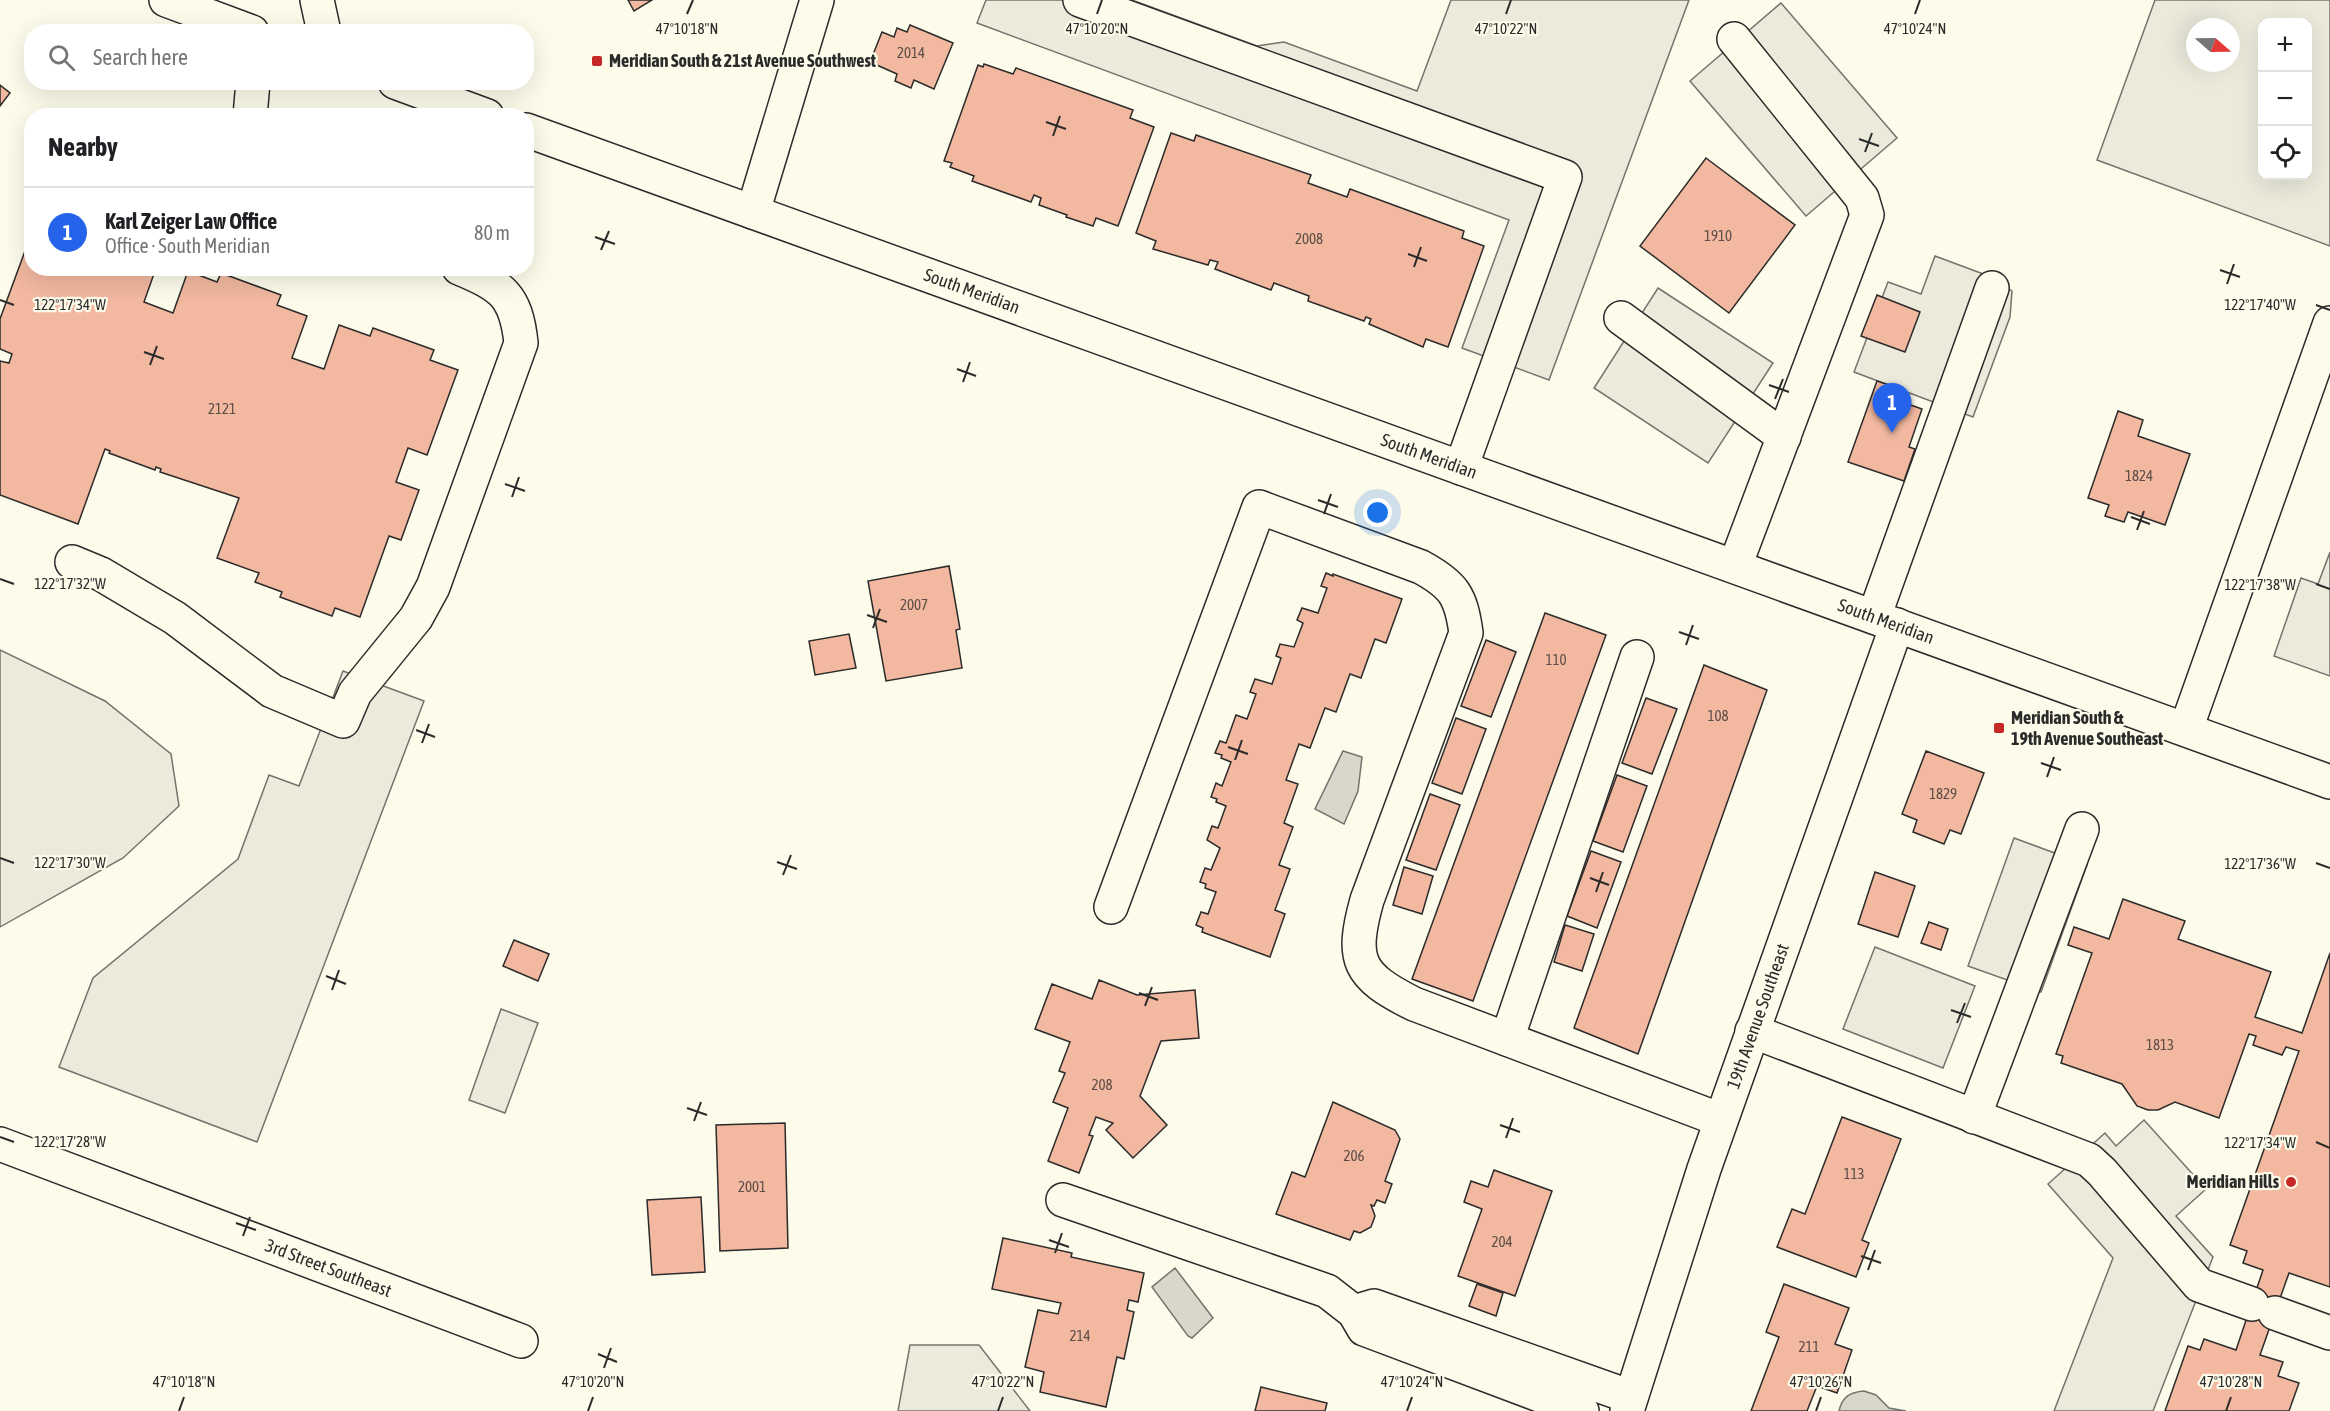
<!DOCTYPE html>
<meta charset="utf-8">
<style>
:root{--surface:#fff;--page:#f2f2f2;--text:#202124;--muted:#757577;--line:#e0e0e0;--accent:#2563eb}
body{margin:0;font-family:"Asap Condensed",sans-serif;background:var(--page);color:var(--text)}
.controls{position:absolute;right:18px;top:18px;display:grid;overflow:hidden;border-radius:12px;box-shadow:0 6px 24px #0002}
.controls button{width:54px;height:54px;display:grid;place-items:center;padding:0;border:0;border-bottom:2px solid var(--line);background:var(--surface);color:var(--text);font:30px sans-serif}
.compass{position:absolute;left:2186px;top:18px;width:54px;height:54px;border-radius:50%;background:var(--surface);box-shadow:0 6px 24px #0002;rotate:110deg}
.you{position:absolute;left:1378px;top:513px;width:21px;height:21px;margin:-15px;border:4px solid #fff;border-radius:50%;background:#1a73e8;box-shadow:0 0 0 9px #1a73e833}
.badge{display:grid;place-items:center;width:39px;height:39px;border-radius:50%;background:var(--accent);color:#fff;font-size:20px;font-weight:700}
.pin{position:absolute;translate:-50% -50px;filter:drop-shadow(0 2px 3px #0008)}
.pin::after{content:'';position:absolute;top:32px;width:21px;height:18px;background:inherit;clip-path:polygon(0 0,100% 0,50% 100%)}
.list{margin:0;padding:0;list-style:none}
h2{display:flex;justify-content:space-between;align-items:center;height:78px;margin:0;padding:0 24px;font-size:26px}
h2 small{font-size:20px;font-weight:400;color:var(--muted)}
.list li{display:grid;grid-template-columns:39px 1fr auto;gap:18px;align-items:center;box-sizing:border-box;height:90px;padding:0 24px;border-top:2px solid var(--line)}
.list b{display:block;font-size:22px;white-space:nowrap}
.list p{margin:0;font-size:20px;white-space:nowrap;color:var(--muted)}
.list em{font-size:20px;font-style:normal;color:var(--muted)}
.icon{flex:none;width:33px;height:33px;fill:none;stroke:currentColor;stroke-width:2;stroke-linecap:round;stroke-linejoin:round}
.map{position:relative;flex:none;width:2330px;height:1411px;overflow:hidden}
.search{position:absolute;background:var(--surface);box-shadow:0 6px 24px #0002;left:24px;top:24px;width:510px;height:66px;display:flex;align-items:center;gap:15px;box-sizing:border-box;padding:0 21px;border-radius:24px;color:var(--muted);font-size:22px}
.panel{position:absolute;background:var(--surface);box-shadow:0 6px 24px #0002;left:24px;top:108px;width:510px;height:168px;border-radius:24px}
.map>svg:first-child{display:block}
.green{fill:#ecebdb;stroke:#74746e;stroke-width:1.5}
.parking{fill:#eceadb;stroke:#74746e;stroke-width:1.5;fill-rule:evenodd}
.water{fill:#d8d7c9;stroke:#74746e;stroke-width:1.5}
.building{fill:#f2b8a0;stroke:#2b2b2b;stroke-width:1.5}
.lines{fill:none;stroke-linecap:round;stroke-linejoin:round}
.minor-casing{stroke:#2b2b2b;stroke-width:36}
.major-casing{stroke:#2b2b2b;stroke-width:36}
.minor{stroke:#fdfbea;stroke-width:33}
.major{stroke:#fdfbea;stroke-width:33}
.ticks{fill:none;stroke:#2b2b2b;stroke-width:2}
.poi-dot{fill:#c62828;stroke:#fdfbea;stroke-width:2}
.labels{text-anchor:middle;stroke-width:4.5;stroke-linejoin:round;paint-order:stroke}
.number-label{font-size:15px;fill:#5d4e48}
.poi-label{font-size:18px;font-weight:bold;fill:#2b2b2b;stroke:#fdfbea;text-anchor:start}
.street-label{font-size:18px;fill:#2b2b2b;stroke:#fdfbea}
.ticks-label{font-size:15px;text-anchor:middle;fill:#2b2b2b;stroke:#fdfbea;stroke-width:4.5;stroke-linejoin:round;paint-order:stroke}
</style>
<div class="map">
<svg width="2330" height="1411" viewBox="0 0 2330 1411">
<rect width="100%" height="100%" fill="#fdfbea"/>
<g class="green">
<path d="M 0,650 L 105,701 L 171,754 L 179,806 L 123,858 L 0,927 Z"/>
<path d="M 501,1009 L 538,1023 L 505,1113 L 469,1100 Z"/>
<path d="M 910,1345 L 979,1345 L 1030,1411 L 898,1411 Z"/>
</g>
<g class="parking">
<path d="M 986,0 L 1132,0 L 1257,46 L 1284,42 L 1417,91 L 1451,0 L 1689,0 L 1549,380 L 1462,348 L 1509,220 L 977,23 Z"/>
<path d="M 2155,0 L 2330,0 L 2330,246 L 2097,160 ZM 2308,22 L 2308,176 L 2262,176 L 2262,22 ZM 2195,27 L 2231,27 L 2231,63 L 2195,63 Z"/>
<path d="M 1781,3 L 1897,138 L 1806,216 L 1690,81 Z"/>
<path d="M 1935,256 L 1994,278 L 2012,291 L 2010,317 L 1973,417 L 1854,372 L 1888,282 L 1921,294 Z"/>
<path d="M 1658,288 L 1773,363 L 1708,463 L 1594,388 Z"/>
<path d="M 2330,552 L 2330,676 L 2274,656 L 2301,578 L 2318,584 Z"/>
<path d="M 343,671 L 424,701 L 257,1142 L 59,1067 L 93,978 L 238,859 L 269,775 L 299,786 Z"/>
<path d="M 2014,838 L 2087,865 L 2041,992 L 1968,966 Z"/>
<path d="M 1875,947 L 1975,986 L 1943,1068 L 1843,1029 Z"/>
<path d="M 2144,1120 L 2206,1189 L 2176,1216 L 2213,1257 L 2153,1411 L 2054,1411 L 2113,1258 L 2048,1184 L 2105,1133 L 2116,1146 Z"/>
</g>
<g class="water">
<path d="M 1343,751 L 1362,757 L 1358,791 L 1344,824 L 1315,809 Z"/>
<path d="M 1175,1268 L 1213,1318 L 1192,1338 L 1188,1336 L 1152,1287 Z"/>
<path d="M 1864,1391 L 1876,1395 L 1889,1408 L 1906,1411 L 1839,1411 C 1842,1397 1850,1392 1864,1391 Z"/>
</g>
<g class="building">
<path d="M 628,0 L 652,0 L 634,11 Z"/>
<path d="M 910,25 L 953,43 L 934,89 L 914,80 L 911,88 L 895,81 L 897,74 L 870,62 L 882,32 L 894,37 L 897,28 L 907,32 Z"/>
<path d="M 984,64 L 1013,74 L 1016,68 L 1133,110 L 1130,118 L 1154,127 L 1118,226 L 1096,218 L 1093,226 L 1066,217 L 1067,215 L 1039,205 L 1041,198 L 1034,195 L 1031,202 L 972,181 L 974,176 L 950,167 L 952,163 L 944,161 L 978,65 L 983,67 Z"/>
<path d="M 0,85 L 10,93 L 0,106 Z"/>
<path d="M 1171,133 L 1194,141 L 1196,135 L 1311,175 L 1308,183 L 1347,197 L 1350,189 L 1464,231 L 1462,238 L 1484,246 L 1448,347 L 1426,339 L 1423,347 L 1369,324 L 1371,319 L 1366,317 L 1364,321 L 1308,301 L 1309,296 L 1274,283 L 1271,290 L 1215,269 L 1218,262 L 1210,260 L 1208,265 L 1153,249 L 1156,241 L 1136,233 Z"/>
<path d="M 1706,158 L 1795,225 L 1729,313 L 1640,246 Z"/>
<path d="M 32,232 L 32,268 L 156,268 L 144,302 L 173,313 L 188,271 L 217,282 L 221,273 L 281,295 L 277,305 L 307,316 L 292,358 L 324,369 L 339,325 L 370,336 L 373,328 L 434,350 L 430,360 L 458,370 L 427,455 L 408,448 L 396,482 L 419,490 L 401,540 L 389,536 L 360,617 L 335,608 L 332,616 L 280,597 L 282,592 L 255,582 L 259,573 L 217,558 L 239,498 L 160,472 L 161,469 L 156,467 L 155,470 L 109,453 L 110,451 L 105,449 L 78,524 L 0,495 L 0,361 L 9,363 L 12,354 L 0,349 L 0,319 Z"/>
<path d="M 1877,295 L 1920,312 L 1905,352 L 1861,336 Z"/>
<path d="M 1877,381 L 1895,387 L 1891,398 L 1922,409 L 1909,447 L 1915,449 L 1904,481 L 1848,462 Z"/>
<path d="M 2118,411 L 2143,420 L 2138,436 L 2190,454 L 2165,525 L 2128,512 L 2124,522 L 2105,516 L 2109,505 L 2088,498 Z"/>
<path d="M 949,566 L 960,629 L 956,630 L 962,668 L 886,681 L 868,581 Z"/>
<path d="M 1326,573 L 1333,576 L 1333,574 L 1402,599 L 1386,643 L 1375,639 L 1361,678 L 1350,674 L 1336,712 L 1325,708 L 1310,748 L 1299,744 L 1286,780 L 1298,784 L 1284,823 L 1293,827 L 1279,865 L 1290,869 L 1275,910 L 1285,914 L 1270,957 L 1202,932 L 1203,928 L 1196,925 L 1201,912 L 1208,914 L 1216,892 L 1205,888 L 1206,884 L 1200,882 L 1205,868 L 1211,870 L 1220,848 L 1207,840 L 1212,826 L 1218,828 L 1226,806 L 1216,802 L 1217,799 L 1211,797 L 1216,783 L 1222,786 L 1231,762 L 1221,758 L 1222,755 L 1215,753 L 1220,741 L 1226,743 L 1236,715 L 1247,719 L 1256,694 L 1250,692 L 1255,679 L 1272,684 L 1281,658 L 1276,656 L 1280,644 L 1294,647 L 1303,623 L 1297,620 L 1302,608 L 1318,613 L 1327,588 L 1321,586 Z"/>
<path d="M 1545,613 L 1606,635 L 1473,1001 L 1412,979 Z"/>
<path d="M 849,634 L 856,668 L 815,675 L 809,641 Z"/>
<path d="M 1486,640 L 1516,652 L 1491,717 L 1461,706 Z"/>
<path d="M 1704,665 L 1767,690 L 1638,1054 L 1574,1028 Z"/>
<path d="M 1646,698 L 1677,709 L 1652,774 L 1622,763 Z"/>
<path d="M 1456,718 L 1486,729 L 1462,794 L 1432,783 Z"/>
<path d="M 1926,751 L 1984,773 L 1961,834 L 1950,830 L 1944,844 L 1913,832 L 1917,820 L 1902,814 Z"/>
<path d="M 1617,775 L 1647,786 L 1623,852 L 1593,841 Z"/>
<path d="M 1430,794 L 1460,805 L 1436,870 L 1406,860 Z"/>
<path d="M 1591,851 L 1621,862 L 1597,928 L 1567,916 Z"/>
<path d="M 1404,867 L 1433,876 L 1422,914 L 1393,905 Z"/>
<path d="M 1875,872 L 1915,886 L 1898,937 L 1858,924 Z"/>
<path d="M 2123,899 L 2185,921 L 2178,939 L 2271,972 L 2255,1017 L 2302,1033 L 2330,953 L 2330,1287 L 2289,1273 L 2260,1355 L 2283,1362 L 2278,1376 L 2299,1383 L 2289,1411 L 2165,1411 L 2188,1346 L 2200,1350 L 2204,1339 L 2236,1350 L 2263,1270 L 2243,1263 L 2247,1251 L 2230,1245 L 2299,1051 L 2286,1047 L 2282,1055 L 2253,1045 L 2256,1036 L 2249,1034 L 2219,1118 L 2175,1102 L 2158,1110 L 2148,1110 L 2137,1106 L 2122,1084 L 2061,1063 L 2063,1056 L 2056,1054 L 2092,953 L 2068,945 L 2074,927 L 2109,939 Z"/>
<path d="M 1929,922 L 1948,929 L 1941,950 L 1921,943 Z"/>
<path d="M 1565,925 L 1594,934 L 1582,971 L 1554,962 Z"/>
<path d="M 514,940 L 549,954 L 538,981 L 503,966 Z"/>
<path d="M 1099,980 L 1137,995 L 1195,990 L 1199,1038 L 1161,1041 L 1140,1096 L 1167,1125 L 1133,1158 L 1106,1130 L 1113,1123 L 1096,1117 L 1089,1135 L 1093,1136 L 1079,1173 L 1048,1161 L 1068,1108 L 1053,1102 L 1065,1073 L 1059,1071 L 1070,1042 L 1035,1029 L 1052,984 L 1092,999 Z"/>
<path d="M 1333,1102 L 1395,1130 L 1400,1139 L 1385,1181 L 1392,1184 L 1385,1203 L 1377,1200 L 1374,1206 L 1371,1205 L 1375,1216 L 1371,1227 L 1360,1233 L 1354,1231 L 1350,1240 L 1276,1214 L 1292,1172 L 1305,1177 Z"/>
<path d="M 1842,1117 L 1901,1139 L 1862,1240 L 1869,1243 L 1856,1277 L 1777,1247 L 1792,1209 L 1805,1214 Z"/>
<path d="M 785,1123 L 788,1248 L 720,1251 L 716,1125 Z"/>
<path d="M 1494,1170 L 1552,1191 L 1515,1296 L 1458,1276 L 1482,1209 L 1464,1202 L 1471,1181 L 1488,1187 Z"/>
<path d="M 701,1197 L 705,1272 L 652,1275 L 647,1200 Z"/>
<path d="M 1003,1238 L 1072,1253 L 1071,1257 L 1144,1273 L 1138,1302 L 1129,1300 L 1127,1310 L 1134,1312 L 1124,1359 L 1117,1357 L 1106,1407 L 1040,1392 L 1044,1372 L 1025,1367 L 1038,1310 L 1058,1314 L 1061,1303 L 992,1289 Z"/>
<path d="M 1477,1284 L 1503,1293 L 1496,1316 L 1469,1306 Z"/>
<path d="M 1784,1284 L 1849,1308 L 1835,1344 L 1852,1350 L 1837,1393 L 1817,1386 L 1807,1411 L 1751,1411 L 1779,1337 L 1766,1332 Z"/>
<path d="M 1261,1387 L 1327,1403 L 1325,1411 L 1255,1411 Z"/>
</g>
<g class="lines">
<g class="minor-casing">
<g id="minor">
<path d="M 317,0 L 324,32"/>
<path d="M 1080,0 L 1565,177 L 1461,468"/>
<path d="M 1734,39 L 1862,198 L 1867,215 L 1735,566"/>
<path d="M 250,116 L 253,82"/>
<path d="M 753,212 L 817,0"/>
<path d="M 1621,318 L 1784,437"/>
<path d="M 72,562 L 101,574 L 175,618 L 272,691 L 343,721 L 355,693 L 416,618 L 433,587 L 521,343 C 516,295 502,286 459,268"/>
<path d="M 1874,617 L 1992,288"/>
<path d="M 2186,729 L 2330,323"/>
<path d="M 1111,907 L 1259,507 L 1421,567 C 1454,585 1461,596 1466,633 L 1367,900 C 1350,961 1358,976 1414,1004 L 1721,1120"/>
<path d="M 1752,1031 L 2089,1160 L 2102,1172 L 2199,1285 L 2252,1304"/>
<path d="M 1507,1039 L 1637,657"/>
<path d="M 1974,1117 L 2082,829"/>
<path id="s1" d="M 0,1144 L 521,1341"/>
<path d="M 1063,1200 L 1327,1291 L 1354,1312"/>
<path d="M 2275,1313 L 2330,1333"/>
<path d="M 1582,1411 L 1364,1329 L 1354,1312 L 1374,1306 L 1631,1397"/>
<path id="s2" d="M 1627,1411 L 1704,1169 L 1897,625"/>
</g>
</g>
<g class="major-casing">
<g id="major">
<path d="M 166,0 L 252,32"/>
<path d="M 395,82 L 487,116"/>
<path id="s3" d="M 526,130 L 2330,782"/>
</g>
</g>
<use href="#minor" class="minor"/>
<use href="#major" class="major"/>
</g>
<path class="ticks" d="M 687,14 L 693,0M 1097,14 L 1102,0M 1506,14 L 1511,0M 1915,14 L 1920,0M 1046,122 L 1066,129M 1053,136 L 1060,116M 1859,139 L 1879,146M 1865,152 L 1872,133M 595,237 L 615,244M 601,250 L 609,231M 1408,254 L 1427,261M 1414,267 L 1421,247M 2220,270 L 2240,277M 2227,284 L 2234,264M 0,300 L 14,305M 2316,305 L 2330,310M 144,352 L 164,359M 150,365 L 157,346M 957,369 L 976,376M 963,382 L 970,362M 1769,385 L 1789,392M 1775,399 L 1783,379M 505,484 L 525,491M 512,497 L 519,477M 1318,500 L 1338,507M 1324,514 L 1331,494M 2131,517 L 2150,524M 2137,530 L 2144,511M 0,579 L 14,584M 2316,584 L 2330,589M 867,615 L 887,622M 873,628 L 880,609M 1679,632 L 1699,639M 1686,645 L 1693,625M 416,730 L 435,737M 422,743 L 429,724M 1228,747 L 1248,754M 1235,760 L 1242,740M 2041,763 L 2061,770M 2047,777 L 2054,757M 0,858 L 14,863M 777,862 L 797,869M 2316,863 L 2330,868M 783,875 L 791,855M 1590,878 L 1609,885M 1596,892 L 1603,872M 326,976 L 346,984M 332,990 L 339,970M 1139,993 L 1158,1000M 1145,1006 L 1152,987M 1951,1010 L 1971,1017M 1957,1023 L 1965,1003M 687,1108 L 707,1115M 694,1121 L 701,1102M 1500,1125 L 1520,1132M 0,1137 L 14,1142M 1506,1138 L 1513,1118M 2316,1142 L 2330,1148M 236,1223 L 256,1230M 243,1236 L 250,1217M 1049,1240 L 1069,1247M 1055,1253 L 1062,1233M 1861,1256 L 1881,1263M 1868,1270 L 1875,1250M 598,1354 L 617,1362M 604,1368 L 611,1348M 179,1411 L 184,1397M 588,1411 L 593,1397M 998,1411 L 1003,1397M 1407,1411 L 1412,1397M 1816,1411 L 1821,1397M 2226,1411 L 2231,1397"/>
<g class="poi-dot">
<rect x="591" y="55" width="12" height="12" rx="3"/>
<rect x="1993" y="722" width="12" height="12" rx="3"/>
<circle cx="2291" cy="1182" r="6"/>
</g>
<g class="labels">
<g class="number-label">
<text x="911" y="58">2014</text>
<text x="1718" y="241">1910</text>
<text x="1309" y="244">2008</text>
<text x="222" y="414">2121</text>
<text x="2139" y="481">1824</text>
<text x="914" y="610">2007</text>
<text x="1556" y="665">110</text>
<text x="1718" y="721">108</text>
<text x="1943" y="799">1829</text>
<text x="2160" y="1050">1813</text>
<text x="1102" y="1090">208</text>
<text x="1354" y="1161">206</text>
<text x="1854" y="1179">113</text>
<text x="752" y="1192">2001</text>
<text x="1502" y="1247">204</text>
<text x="1080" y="1341">214</text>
<text x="1809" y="1352">211</text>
</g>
<g class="poi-label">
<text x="609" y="67">Meridian South &amp; 21st Avenue Southwest</text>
<text x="2011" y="724">Meridian South &amp;<tspan x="2011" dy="21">19th Avenue Southeast</tspan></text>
<text x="2279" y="1188" text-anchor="end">Meridian Hills</text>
</g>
<g class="street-label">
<text dy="6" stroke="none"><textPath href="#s3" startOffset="474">South Meridian</textPath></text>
<text dy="6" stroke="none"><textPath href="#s3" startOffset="960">South Meridian</textPath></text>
<text dy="6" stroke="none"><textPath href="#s3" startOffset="1446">South Meridian</textPath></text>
<text dy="6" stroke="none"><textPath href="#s2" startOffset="416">19th Avenue Southeast</textPath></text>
<text dy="6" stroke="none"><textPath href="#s1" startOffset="351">3rd Street Southeast</textPath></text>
</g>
</g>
<g class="ticks-label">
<text x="687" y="34">47°10'18"N</text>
<text x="1097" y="34">47°10'20"N</text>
<text x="1506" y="34">47°10'22"N</text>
<text x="1915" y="34">47°10'24"N</text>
<text x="70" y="310">122°17'34"W</text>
<text x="2260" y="310">122°17'40"W</text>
<text x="70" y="589">122°17'32"W</text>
<text x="2260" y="590">122°17'38"W</text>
<text x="70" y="868">122°17'30"W</text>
<text x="2260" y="869">122°17'36"W</text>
<text x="70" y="1147">122°17'28"W</text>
<text x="2260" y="1148">122°17'34"W</text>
<text x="184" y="1387">47°10'18"N</text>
<text x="593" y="1387">47°10'20"N</text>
<text x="1003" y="1387">47°10'22"N</text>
<text x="1412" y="1387">47°10'24"N</text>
<text x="1821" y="1387">47°10'26"N</text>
<text x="2231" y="1387">47°10'28"N</text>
</g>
</svg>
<div class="controls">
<button>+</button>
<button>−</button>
<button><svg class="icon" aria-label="locate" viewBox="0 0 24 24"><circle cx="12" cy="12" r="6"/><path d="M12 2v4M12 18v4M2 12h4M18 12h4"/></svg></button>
</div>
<svg class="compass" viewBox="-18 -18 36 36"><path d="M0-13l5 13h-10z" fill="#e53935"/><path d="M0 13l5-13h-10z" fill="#757577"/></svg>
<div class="you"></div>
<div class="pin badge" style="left:1892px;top:433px">1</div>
<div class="search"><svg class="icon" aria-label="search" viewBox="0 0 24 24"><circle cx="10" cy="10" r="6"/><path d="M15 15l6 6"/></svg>Search here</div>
<section class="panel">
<h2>Nearby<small></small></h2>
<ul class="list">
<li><span class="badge">1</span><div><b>Karl Zeiger Law Office</b><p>Office · South Meridian</p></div><em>80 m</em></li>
</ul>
</section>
</div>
